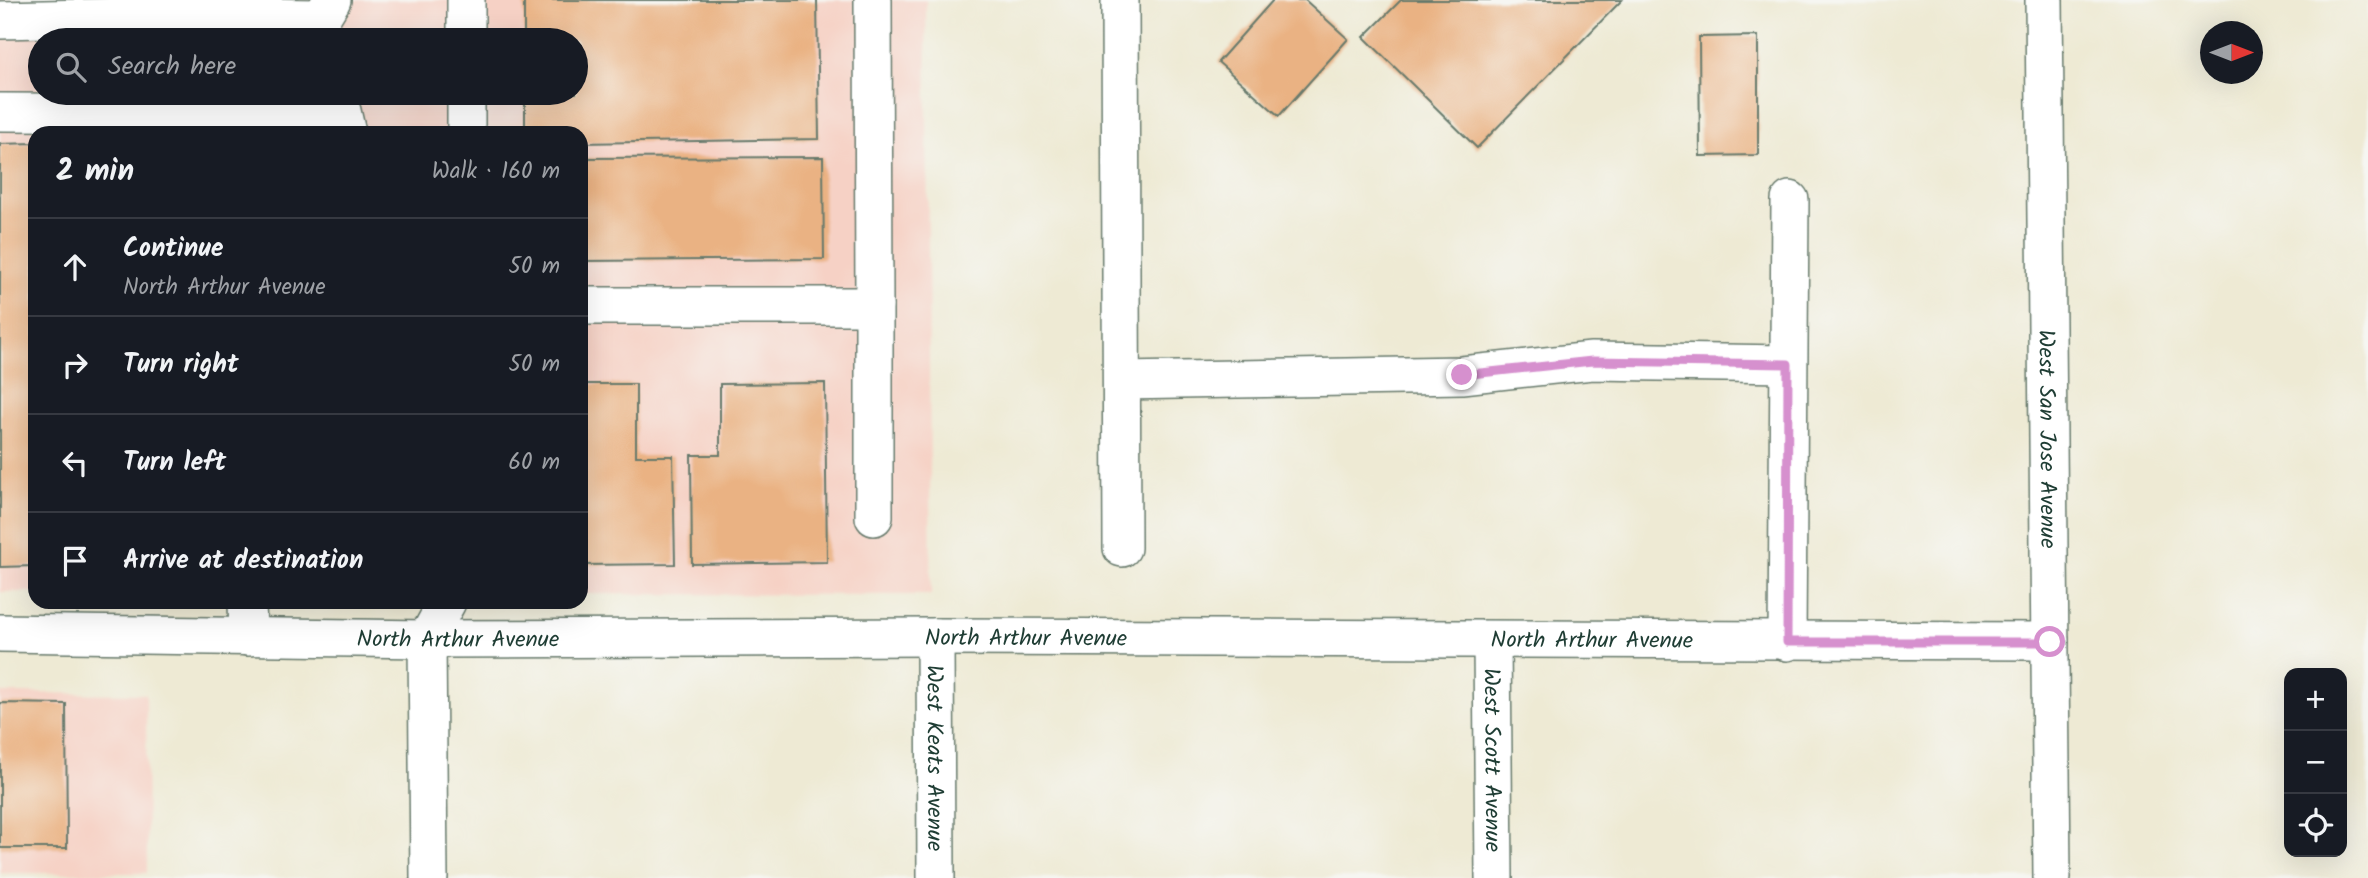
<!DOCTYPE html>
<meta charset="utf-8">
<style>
:root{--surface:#171b24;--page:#242831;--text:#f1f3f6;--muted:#9ea1a6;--line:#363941}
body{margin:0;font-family:Kalam,sans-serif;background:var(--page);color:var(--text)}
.controls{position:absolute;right:21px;bottom:21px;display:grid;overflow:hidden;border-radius:14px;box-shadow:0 7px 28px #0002}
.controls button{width:63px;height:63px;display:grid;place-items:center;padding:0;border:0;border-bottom:2px solid var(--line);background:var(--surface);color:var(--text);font:35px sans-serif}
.compass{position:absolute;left:2200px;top:21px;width:63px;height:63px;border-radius:50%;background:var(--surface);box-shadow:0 7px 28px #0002;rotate:90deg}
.stop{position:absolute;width:21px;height:21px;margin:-16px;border:5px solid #d690ce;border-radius:50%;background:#fff}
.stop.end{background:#d690ce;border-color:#fff;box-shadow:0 2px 7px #0008}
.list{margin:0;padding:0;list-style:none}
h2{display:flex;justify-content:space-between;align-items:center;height:91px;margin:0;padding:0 28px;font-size:30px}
h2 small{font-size:23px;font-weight:400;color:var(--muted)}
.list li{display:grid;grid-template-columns:46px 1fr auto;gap:21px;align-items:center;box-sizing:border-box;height:98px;padding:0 28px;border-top:2px solid var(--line)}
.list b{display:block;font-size:26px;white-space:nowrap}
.list p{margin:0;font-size:23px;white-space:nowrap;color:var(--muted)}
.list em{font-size:23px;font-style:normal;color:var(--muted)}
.icon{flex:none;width:38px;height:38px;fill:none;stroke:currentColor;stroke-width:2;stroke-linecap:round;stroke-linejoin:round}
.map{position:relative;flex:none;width:2368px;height:878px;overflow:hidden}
.search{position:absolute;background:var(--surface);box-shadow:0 7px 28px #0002;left:28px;top:28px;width:560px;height:77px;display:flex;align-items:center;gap:18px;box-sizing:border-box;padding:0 24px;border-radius:38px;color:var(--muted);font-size:26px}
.panel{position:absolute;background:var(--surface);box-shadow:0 7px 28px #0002;left:28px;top:126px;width:560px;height:483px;border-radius:21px}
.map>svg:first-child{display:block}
.built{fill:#f6d1c5;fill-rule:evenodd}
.building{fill:#eab283}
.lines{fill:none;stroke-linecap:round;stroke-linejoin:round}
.minor-casing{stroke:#677a6c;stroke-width:40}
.minor{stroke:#fff;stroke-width:37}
.route{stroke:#d690ce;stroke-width:9}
.labels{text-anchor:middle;stroke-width:5;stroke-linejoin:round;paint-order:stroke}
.street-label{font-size:23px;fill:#1f3d34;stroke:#f6f6f2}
</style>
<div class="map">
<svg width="2368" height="878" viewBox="0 0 2368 878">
<rect width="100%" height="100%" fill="#f6f6f2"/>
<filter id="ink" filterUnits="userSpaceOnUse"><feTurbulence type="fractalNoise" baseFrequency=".0143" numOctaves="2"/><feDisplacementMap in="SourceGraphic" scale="14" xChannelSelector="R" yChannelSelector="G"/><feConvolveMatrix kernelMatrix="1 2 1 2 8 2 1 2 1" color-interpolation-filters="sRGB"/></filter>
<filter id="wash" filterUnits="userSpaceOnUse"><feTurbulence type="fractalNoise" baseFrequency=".00686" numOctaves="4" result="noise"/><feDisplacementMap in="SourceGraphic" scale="28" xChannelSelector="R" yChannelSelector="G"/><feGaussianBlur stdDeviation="1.57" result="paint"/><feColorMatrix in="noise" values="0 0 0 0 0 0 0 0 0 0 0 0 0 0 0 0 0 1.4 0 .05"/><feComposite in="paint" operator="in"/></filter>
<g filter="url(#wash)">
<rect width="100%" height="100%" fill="#eeead4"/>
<g class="built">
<path d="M 0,0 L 926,0 L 931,595 L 581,594 L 581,133 L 35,133 L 35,592 L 0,592 ZM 40,40 L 576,40 L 576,93 L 40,93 Z"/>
<path d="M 0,693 L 146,694 L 147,873 L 0,873 Z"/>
</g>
<g id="blocks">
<g class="building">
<path d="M 524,0 L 817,0 L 819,139 L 581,143 L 581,133 L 525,133 L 525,93 L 576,93 L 576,40 L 524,40 Z"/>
<path d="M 1273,0 L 1305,0 L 1348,39 L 1279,116 L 1218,62 Z"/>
<path d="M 1401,0 L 1622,0 L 1477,148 L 1364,37 Z"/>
<path d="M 1758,36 L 1758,155 L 1700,156 L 1699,37 Z"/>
<path d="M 35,143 L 35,566 L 0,567 L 0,144 Z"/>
<path d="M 823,157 L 824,259 L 581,261 L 581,158 Z"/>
<path d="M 825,383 L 827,562 L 692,564 L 691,455 L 720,455 L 720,384 Z"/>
<path d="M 581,384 L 636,384 L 636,456 L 673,456 L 675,564 L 581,565 Z"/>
<path d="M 0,703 L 66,704 L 67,848 L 0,848 Z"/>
</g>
</g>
</g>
<g filter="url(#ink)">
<use href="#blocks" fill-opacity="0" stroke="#677a6c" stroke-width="2"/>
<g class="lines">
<g class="minor-casing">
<g id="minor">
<path d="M 1120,0 L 1122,548"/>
<path id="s1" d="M 2044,0 L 2052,878"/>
<path d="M 175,16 L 321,18 L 332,0"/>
<path d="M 0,20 L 175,16 L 175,0"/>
<path d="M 466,40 L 466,0"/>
<path d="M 0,112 L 231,113 L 241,124 L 241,133"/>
<path d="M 231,113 L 342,111 L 347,133"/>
<path d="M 466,133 L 466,93"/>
<path d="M 581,306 L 874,306 L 873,0"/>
<path d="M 874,306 L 874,517"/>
<path d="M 1122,381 L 1462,375 L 1592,361 L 1788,364"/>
<path d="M 247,602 L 248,637"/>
<path id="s2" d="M 0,633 L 427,639 L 935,637 L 2050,641"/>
<path id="s3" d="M 935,637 L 936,878"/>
<path id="s4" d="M 1492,641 L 1494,878"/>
<path d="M 1787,642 L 1790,200"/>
<path d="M 429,878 L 427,639 L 447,602"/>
</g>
</g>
<use href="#minor" class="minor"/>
</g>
</g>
<g class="lines" filter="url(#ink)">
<path class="route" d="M 1462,375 L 1592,361 L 1788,364 L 1787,642 L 2050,642"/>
</g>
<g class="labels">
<g class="street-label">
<text dy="8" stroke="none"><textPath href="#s1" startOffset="439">West San Jose Avenue</textPath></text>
<text dy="8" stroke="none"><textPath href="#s2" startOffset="458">North Arthur Avenue</textPath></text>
<text dy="8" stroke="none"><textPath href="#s2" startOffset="1026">North Arthur Avenue</textPath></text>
<text dy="8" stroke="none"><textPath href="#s2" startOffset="1592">North Arthur Avenue</textPath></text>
<text dy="8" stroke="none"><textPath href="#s3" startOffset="121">West Keats Avenue</textPath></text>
<text dy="8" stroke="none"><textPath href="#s4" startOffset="119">West Scott Avenue</textPath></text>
</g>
</g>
</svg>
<div class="controls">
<button>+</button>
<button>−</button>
<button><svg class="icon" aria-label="locate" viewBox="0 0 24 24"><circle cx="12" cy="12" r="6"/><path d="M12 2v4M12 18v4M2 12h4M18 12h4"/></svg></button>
</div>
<svg class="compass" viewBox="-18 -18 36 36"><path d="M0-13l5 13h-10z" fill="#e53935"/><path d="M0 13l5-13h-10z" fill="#9ea1a6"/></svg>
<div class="stop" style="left:2050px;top:642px"></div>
<div class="stop end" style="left:1462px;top:375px"></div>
<div class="search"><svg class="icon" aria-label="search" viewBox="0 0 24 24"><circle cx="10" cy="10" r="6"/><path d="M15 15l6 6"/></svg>Search here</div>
<section class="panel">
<h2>2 min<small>Walk · 160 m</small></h2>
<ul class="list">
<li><svg class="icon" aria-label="ahead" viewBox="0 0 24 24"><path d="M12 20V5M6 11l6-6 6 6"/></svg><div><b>Continue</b><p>North Arthur Avenue</p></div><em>50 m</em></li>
<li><svg class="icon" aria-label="right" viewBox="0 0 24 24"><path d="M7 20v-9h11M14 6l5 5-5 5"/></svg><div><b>Turn right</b></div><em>50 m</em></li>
<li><svg class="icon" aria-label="left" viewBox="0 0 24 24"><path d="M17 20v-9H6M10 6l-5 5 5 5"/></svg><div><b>Turn left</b></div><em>60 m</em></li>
<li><svg class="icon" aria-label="arrive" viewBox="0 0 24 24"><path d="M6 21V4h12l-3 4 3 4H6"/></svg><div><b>Arrive at destination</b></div></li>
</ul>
</section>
</div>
